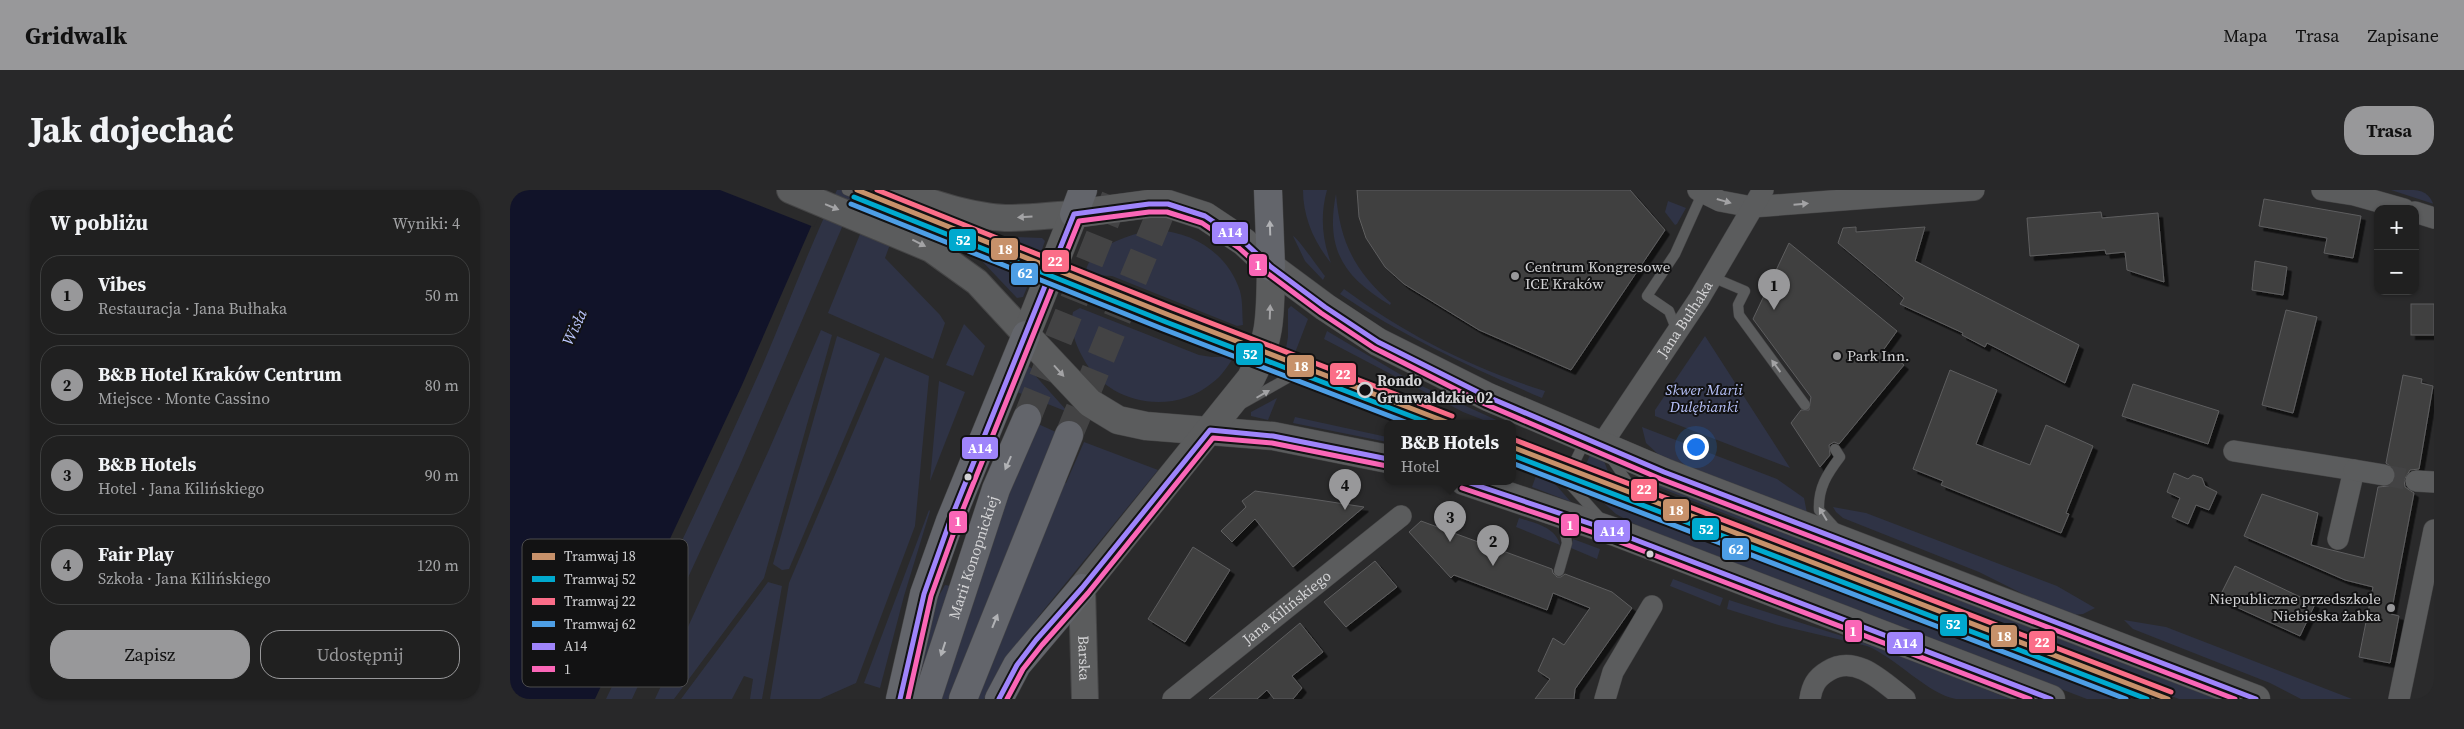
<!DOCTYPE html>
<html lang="pl">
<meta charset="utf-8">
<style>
:root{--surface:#202020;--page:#282829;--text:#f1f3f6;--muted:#a2a3a5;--line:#3d3e3e;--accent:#98989a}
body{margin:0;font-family:"Source Serif 4",serif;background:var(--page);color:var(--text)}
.controls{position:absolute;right:15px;top:15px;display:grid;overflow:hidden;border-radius:10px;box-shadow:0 1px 4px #0004}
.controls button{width:45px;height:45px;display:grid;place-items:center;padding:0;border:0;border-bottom:1px solid var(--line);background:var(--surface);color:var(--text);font:25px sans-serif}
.you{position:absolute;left:1185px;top:256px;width:18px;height:18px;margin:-12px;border:4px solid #fff;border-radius:50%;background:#1a73e8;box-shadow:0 0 0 8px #1a73e833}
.badge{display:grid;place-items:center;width:32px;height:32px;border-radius:50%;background:var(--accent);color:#111;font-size:16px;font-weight:700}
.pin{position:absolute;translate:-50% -41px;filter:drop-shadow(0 1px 2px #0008)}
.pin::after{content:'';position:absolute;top:26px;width:18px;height:15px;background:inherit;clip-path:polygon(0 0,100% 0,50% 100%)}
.popup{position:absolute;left:874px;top:230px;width:132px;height:65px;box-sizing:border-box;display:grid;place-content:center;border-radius:10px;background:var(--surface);filter:drop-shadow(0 1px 4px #0005);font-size:16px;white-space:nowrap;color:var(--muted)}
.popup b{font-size:19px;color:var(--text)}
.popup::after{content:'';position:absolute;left:50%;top:100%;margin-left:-10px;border:10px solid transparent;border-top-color:var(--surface)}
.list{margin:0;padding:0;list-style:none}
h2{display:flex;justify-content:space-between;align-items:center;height:65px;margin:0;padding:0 20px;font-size:21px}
h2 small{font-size:16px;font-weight:400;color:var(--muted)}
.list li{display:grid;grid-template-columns:32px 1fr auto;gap:15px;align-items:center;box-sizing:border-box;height:80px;margin:0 10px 10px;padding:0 10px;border:1px solid var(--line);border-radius:20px}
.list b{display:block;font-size:19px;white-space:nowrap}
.list p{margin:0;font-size:16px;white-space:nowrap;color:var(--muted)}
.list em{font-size:16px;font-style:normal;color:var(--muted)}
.actions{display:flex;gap:10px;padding:15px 20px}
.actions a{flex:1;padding:11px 0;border:1px solid var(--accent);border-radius:20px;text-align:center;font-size:18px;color:var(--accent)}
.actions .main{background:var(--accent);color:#111}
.map{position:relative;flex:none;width:1924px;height:509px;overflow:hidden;border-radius:20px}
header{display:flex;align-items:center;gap:30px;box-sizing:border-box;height:70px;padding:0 25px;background:var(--accent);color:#111}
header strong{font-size:24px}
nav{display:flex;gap:28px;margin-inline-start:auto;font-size:18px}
.intro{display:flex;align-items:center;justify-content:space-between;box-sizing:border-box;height:120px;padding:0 30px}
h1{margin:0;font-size:35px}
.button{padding:12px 22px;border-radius:20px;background:var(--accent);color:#111;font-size:18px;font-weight:700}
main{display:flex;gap:30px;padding:0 30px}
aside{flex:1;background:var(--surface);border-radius:20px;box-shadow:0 1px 4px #0004}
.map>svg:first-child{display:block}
.green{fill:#2f3345}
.water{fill:#111329}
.pier{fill:#2a2a2b}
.building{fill:#3f3f40;stroke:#5e5e5f;filter:url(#shadow)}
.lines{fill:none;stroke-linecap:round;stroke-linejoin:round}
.minor-tunnel{stroke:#434344;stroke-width:21;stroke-dasharray:21 11;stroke-linecap:butt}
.primary-tunnel{stroke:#434344;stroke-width:28;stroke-dasharray:28 14;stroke-linecap:butt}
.service-casing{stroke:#454546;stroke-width:11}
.minor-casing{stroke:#454546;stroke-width:22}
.tertiary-casing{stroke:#454546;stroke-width:28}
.secondary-casing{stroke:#454546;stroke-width:29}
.primary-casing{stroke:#454546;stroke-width:29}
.service{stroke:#5b5c5d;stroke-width:10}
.minor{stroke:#5b5c5d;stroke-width:21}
.tertiary{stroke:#5b5c5d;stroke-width:26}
.secondary{stroke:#5b5c5d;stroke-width:28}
.primary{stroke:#63656b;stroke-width:28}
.bus-1-casing{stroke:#121213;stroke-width:9}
.bus-2-casing{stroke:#121213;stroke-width:9}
.bus-1{stroke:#9f84fb;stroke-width:5}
.bus-2{stroke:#fa66b7;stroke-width:5}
.tram-1-casing{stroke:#121213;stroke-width:9}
.tram-2-casing{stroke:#121213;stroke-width:9}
.tram-3-casing{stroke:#121213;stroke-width:9}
.tram-4-casing{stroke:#121213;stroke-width:9}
.tram-1{stroke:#c7916a;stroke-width:5}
.tram-2{stroke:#00a9ce;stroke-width:5}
.tram-3{stroke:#fb6d88;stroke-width:5}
.tram-4{stroke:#4d9ee5;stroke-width:5}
.oneway{fill:#a3a3a5}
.oneway2{fill:#b1b2b5}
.poi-dot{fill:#98989a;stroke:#121213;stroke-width:2}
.stop-dot{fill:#121213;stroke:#d3d3d5;stroke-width:2.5}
.bus-dot{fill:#d3d3d5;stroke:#121213;stroke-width:2}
.labels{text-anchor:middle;stroke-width:4;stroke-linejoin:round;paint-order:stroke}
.poi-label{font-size:15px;fill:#d3d3d5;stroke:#121213;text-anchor:start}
.street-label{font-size:15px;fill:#d3d3d5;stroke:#121213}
.stop-label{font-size:15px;font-weight:bold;fill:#d3d3d5;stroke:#121213;text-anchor:start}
.park-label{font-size:15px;font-style:italic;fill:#b8c3fb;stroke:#121213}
.water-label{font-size:16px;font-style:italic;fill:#bac5fc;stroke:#121213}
.key{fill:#121213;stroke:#4c4c4d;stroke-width:1}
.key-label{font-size:14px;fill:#d3d3d5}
.line-badge{stroke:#121213;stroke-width:2}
.badge-label{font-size:14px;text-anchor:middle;font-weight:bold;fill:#fff}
</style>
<header>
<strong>Gridwalk</strong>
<nav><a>Mapa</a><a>Trasa</a><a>Zapisane</a></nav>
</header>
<div class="intro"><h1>Jak dojechać</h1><a class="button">Trasa</a></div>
<main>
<aside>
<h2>W pobliżu<small>Wyniki: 4</small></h2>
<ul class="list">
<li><span class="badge">1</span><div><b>Vibes</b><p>Restauracja · Jana Bułhaka</p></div><em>50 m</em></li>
<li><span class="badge">2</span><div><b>B&amp;B Hotel Kraków Centrum</b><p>Miejsce · Monte Cassino</p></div><em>80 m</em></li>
<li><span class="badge">3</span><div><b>B&amp;B Hotels</b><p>Hotel · Jana Kilińskiego</p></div><em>90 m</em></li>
<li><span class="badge">4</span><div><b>Fair Play</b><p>Szkoła · Jana Kilińskiego</p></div><em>120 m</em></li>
</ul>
<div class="actions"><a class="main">Zapisz</a><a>Udostępnij</a></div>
</aside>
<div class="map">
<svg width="1924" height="509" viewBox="0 0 1924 509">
<defs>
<filter id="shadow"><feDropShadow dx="4.5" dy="4.5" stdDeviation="0" flood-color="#0009"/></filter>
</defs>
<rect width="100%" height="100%" fill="#2a2a2b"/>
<g class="green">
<path d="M 327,0 L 348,0 L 229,277 L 122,509 L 96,509 C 150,398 203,287 253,174 C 278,116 299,57 327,0 Z"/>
<path d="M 368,0 L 400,0 L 375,68 L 430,125 L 435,133 L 423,169 L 318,123 Z"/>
<path d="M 793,0 L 817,0 C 810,25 812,49 821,73 C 804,52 793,27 793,0 Z"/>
<path d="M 1881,0 L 1924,0 L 1924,14 Z"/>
<path d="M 826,4 C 830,53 845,81 881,113 L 880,115 C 834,87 815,60 826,4 Z"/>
<path d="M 1158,11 L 1176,18 L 1167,34 L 1165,35 L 1155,22 Z"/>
<path d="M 646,40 C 684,42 718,64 730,101 C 733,112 732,125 733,135 L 727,136 L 602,86 L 579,85 L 576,81 C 580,56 625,42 646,40 Z"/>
<path d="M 483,46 L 532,48 L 535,51 L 530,65 Z"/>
<path d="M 783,46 C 788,48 809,79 815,86 L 813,90 L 795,71 Z"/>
<path d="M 471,70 L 520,90 L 513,107 L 507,108 Z"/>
<path d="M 834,99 C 895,144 963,179 1035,201 L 1032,208 C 962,178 894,147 830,104 Z"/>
<path d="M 781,116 L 798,129 L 783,168 L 775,164 L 778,147 L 778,119 Z"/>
<path d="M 570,118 L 689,165 L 702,167 L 717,167 L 722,170 C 716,178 711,187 702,193 C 661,227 596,214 572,166 C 565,153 559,137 563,122 Z"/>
<path d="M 454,134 L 475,156 L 463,186 L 436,175 Z"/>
<path d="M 311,140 L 322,145 L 254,388 L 164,509 L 145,509 L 258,262 Z"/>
<path d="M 817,141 L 903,192 L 993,233 L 981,233 L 953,222 L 814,149 Z"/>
<path d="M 327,146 L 370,164 L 279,379 L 272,380 L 263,374 Z"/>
<path d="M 1195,146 L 1280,278 L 1145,226 L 1145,220 Z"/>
<path d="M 375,167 L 419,186 L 405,336 L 346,493 L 310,509 L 260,509 L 279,393 Z"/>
<path d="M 518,176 L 524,180 L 522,182 L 558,222 L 507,202 Z"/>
<path d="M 429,191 L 455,202 L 420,291 Z"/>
<path d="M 767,208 L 758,230 L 741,226 L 741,222 Z"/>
<path d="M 785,227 L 877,247 L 877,252 L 783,233 Z"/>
<path d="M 526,233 L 548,243 L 440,509 L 428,509 L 483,340 Z"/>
<path d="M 1132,237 L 1267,289 L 1294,308 L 1297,323 L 1150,266 L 1136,253 Z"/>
<path d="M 574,252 L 648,280 L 528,427 L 474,509 L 465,509 L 552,292 L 556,293 Z"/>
<path d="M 1080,265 L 1094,271 L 1100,287 L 1097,288 L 1074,279 Z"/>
<path d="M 1027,283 L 1045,294 L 1061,312 L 1022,297 Z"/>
<path d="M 1129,286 L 1715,509 L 1669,509 L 1312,372 L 1241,334 L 1138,293 L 1129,289 Z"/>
<path d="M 1086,306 L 1615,509 L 1577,509 L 1145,345 L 1106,324 Z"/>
<path d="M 1323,317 L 1356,323 L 1547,396 L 1585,418 L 1573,424 L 1564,425 L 1525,410 L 1469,382 L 1333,328 L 1326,322 Z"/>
<path d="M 419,320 L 420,321 L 394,406 L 370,498 L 354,493 Z"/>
<path d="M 1009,328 C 1024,333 1046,337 1050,355 L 1006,337 Z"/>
<path d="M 1063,349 L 1090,359 L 1087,369 L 1061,358 Z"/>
<path d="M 1163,389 L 1213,408 L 1210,416 L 1160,396 Z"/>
<path d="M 258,392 L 272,396 L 252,509 L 240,509 L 243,489 L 234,486 L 222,509 L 171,509 Z"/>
<path d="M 435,395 L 441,396 L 405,509 L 400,509 L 421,420 Z"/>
<path d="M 1219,410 L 1379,461 L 1500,509 C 1482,509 1463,509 1446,509 C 1419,505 1385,467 1357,456 L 1272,436 L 1217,419 Z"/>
<path d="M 1614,430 L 1656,437 L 1842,509 L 1791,509 L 1760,493 L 1623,439 Z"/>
</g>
<path class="water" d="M 0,0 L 317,0 L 232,195 L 85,509 L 0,509 Z"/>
<path class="pier" d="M 210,0 L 320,0 L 304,37 Z"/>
<g class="building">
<path d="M 847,0 L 1120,0 L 1155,40 L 1061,180 L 969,140 L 894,94 L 875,77 L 856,48 L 849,27 Z"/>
<path d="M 1754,9 L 1851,26 L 1843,68 L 1814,63 L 1817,48 L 1749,36 Z"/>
<path d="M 1591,22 L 1592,28 L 1648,23 L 1654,92 L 1617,80 L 1615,62 L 1596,64 L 1595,60 L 1520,66 L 1517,28 Z"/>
<path d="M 1346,37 L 1346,42 L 1415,37 L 1405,71 L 1569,155 L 1555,193 L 1477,153 L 1475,157 L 1452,145 L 1453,143 L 1390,114 L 1394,108 L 1328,53 L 1333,38 Z"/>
<path d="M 1279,53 L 1387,141 L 1374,159 L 1394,175 L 1329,254 L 1324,252 L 1319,255 L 1320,265 L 1310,277 L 1281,233 L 1291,220 L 1299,220 L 1301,207 L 1243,129 Z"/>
<path d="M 1745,71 L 1777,77 L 1773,105 L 1742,100 Z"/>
<rect x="1901" y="114" width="23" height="31"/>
<path d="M 1776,120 L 1807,127 L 1783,223 L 1752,215 Z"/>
<path d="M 1440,180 L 1487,200 L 1466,254 L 1520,275 L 1536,235 L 1583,256 L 1556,323 L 1559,324 L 1551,343 L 1431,295 L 1433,291 L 1403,279 Z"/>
<path d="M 1893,185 L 1912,189 L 1911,193 L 1923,196 L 1909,279 L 1900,280 L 1894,290 L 1895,297 L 1904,303 L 1881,424 L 1889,426 L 1880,473 L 1849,467 L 1863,397 L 1835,390 L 1734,346 L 1752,304 L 1808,323 L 1801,355 L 1854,368 L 1868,297 L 1879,296 L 1886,288 L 1885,280 L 1876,273 Z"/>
<path d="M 1623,194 L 1709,221 L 1698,254 L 1612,226 Z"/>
<path d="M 1664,283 L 1678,289 L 1683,285 L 1692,288 L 1695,296 L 1707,302 L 1699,320 L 1686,315 L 1678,334 L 1662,327 L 1670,308 L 1657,302 Z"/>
<path d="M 745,301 L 802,309 L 854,317 L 783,377 L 745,329 L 722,352 L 711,341 L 736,317 L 732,311 Z"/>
<path d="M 911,331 L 1042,379 L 1043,383 L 1047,387 L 1051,387 L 1055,384 L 1102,402 L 1122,418 L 1065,499 L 1064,509 L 1025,509 L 1040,489 L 1028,481 L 1043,448 L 1054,455 L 1080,418 L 1043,403 L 1037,420 L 944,385 L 941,388 L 899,342 Z"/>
<path d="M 683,357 L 720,380 L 675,452 L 638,429 Z"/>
<path d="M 865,371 L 887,397 L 836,437 L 814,412 Z"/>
<path d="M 1725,376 L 1805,414 L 1790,446 L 1715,412 L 1712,407 L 1712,402 Z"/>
<path d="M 790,433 L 813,462 L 782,486 L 792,498 L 783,509 L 764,509 L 757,500 L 747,509 L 699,509 Z"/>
</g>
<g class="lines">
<path class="minor-tunnel" d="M 1874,285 L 1906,291"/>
<g class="primary-tunnel">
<path d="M 517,228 L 608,0"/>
<path d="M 559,245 L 660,0"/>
</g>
<g class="service-casing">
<g id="service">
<path d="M 337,0 L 665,133 L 926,233"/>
<path d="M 1202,87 L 1235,101 L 1228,115 L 1229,125 L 1295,215"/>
<path d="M 1167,141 L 1159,121 L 1137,106 L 1165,64 L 1193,2"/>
<path d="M 730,215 L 790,181"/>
<path d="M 1080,256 L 1072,257 L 1056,290 L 1091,329"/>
<path d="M 1002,262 L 1643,509"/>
<path d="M 1099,265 L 1129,309"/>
<path d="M 1325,338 L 1309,320 C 1308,298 1317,284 1330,267 L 1325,259"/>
<path d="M 1049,381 L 1057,353 L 1052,327"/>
</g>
</g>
<g class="minor-casing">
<g id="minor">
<path d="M 1188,0 L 1210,11 L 1242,17 L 1464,0"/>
<path d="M 1812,0 L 1844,5 L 1894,19"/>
<path d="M 1905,22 L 1924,28"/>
<path id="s1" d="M 1092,254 L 1189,109 L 1253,0"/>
<path d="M 1724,261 L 1844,280 L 1828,349"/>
<path d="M 1844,280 L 1874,285"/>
<path d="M 1906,291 L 1924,292"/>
<path id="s2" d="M 663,509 L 891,326"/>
<path d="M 1095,509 L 1103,482 L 1142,416"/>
<path d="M 1300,509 C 1302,496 1306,488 1318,481 C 1346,463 1374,493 1395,509"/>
<path d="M 1889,509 L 1924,340"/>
</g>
</g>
<g class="tertiary-casing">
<g id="tertiary">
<path d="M 280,0 L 421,59 L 467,92 L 516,145"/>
<path d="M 388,0 C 422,14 458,26 495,28 C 518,28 541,25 564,24"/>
<path id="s3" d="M 572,398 L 575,509"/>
</g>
</g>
<g class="secondary-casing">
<g id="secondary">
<path d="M 878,269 L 763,246 L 636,236 L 608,230 L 580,213 L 516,145 L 564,24 L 639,14 L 658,14 L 695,26 L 734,52 L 761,77 L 815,117 L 868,152 L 978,207 L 1154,282 L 1746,509"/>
<path d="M 954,291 L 1105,342 L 1541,509"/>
<path d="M 572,398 L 741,188 C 762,147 760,121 761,77"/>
</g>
</g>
<g class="primary-casing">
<g id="primary">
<path d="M 758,0 L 761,77"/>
<path d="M 564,24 L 573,0"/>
<path d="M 390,509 L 414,404 L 440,331 L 516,145"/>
<path id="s4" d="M 417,509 L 486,299 L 517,228"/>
<path d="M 453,509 L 559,245"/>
<path d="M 489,509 L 507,475 L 572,398"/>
</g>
</g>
<use href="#service" class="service"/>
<use href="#minor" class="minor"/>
<use href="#tertiary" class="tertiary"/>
<use href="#secondary" class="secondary"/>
<use href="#primary" class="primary"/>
<g class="bus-1-casing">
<g id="bus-1">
<path d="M 954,291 L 1105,342 L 1541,509"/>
<path d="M 390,509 L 414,404 L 440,331 L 564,24 L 639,14 L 658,14 L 695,26 L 734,52 L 761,77 L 815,117 L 868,152 L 978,207 L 1154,282 L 1746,509"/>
<path d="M 489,509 L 507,475 L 526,450 L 572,398 L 700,240 L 763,246 L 878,269"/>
</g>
</g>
<g class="bus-2-casing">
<g id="bus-2">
<path d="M 952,298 L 1102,349 L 1520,509"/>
<path d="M 398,509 L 421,406 L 447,334 L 569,31 L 639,22 L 657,22 L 692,33 L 729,58 L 757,83 L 811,123 L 864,158 L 975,214 L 1151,289 L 1725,509"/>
<path d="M 497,509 L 513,479 L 532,455 L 578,403 L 703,248 L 762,253 L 877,276"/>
</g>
</g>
<use href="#bus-1" class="bus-1"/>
<use href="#bus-2" class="bus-2"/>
<g class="tram-1-casing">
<g id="tram-1">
<path d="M 347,0 L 659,125 L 939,233"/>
<path d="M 1002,257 L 1658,509"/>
</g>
</g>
<g class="tram-2-casing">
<g id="tram-2">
<path d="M 344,7 L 656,132 L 919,233"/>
<path d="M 1002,265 L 1637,509"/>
</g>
</g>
<g class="tram-3-casing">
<g id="tram-3">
<path d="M 367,0 L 662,118 L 942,226"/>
<path d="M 1005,250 L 1661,502"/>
</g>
</g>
<g class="tram-4-casing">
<g id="tram-4">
<path d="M 341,14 L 653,139 L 898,233"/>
<path d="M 1002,273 L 1616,509"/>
</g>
</g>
<use href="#tram-1" class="tram-1"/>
<use href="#tram-2" class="tram-2"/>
<use href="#tram-3" class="tram-3"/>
<use href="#tram-4" class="tram-4"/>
</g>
<defs><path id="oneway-solid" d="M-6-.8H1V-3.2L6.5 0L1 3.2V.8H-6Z" transform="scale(1.25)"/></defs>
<g class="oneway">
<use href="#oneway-solid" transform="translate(1214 11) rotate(16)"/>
<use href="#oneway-solid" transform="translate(1291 14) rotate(-5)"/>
<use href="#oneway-solid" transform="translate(322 17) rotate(22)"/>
<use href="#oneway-solid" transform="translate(515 27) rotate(177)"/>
<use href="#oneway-solid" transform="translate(409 53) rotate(27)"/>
<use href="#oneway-solid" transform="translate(760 122) rotate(-88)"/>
<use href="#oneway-solid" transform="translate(1266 176) rotate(-126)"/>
<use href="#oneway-solid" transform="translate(549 181) rotate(48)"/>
<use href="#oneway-solid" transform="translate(753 204) rotate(-30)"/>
<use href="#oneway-solid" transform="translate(1313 324) rotate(-121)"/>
</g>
<g class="oneway2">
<use href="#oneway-solid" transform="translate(760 38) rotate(-92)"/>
<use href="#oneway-solid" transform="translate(498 273) rotate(114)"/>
<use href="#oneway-solid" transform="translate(485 431) rotate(-68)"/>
<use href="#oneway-solid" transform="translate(433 459) rotate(108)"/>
</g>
<g class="poi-dot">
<circle cx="1005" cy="86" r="5"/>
<circle cx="1327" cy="166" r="5"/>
<circle cx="1881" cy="418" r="5"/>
</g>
<circle class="stop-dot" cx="855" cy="200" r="7"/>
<g class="bus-dot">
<circle cx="458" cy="287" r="4.5"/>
<circle cx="1140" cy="364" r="4.5"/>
</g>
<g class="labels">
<g class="poi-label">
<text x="1015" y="82">Centrum Kongresowe<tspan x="1015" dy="17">ICE Kraków</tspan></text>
<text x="1337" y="171">Park Inn.</text>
<text x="1871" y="414" text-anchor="end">Niepubliczne przedszkole<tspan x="1871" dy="17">Niebieska żabka</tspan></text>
</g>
<g class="street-label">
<text dy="5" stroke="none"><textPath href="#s1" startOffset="150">Jana Bułhaka</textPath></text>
<text dy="5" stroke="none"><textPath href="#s4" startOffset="149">Marii Konopnickiej</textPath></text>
<text dy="5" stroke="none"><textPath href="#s2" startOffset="146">Jana Kilińskiego</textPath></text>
<text dy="5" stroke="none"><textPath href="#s3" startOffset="70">Barska</textPath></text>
</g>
<g class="stop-label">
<text x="867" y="196">Rondo<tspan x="867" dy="17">Grunwaldzkie 02</tspan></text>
</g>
<g class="park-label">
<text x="1194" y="205">Skwer Marii<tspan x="1194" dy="17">Dulębianki</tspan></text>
</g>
<g class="water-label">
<text transform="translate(64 137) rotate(-65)" y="6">Wisła</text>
</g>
</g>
<rect x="12" y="349" width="166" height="148" rx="8" class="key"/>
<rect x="22" y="363" width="23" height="7" fill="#c7916a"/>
<rect x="22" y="386" width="23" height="6" fill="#00a9ce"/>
<rect x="22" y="408" width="23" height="7" fill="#fb6d88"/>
<rect x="22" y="431" width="23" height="6" fill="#4d9ee5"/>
<rect x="22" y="453" width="23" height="7" fill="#9f84fb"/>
<rect x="22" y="476" width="23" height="6" fill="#fa66b7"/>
<g class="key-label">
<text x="54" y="371">Tramwaj 18</text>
<text x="54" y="394">Tramwaj 52</text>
<text x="54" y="416">Tramwaj 22</text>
<text x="54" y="439">Tramwaj 62</text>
<text x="54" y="461">A14</text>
<text x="54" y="484">1</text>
</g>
<g class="line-badge">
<rect x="701" y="31" width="38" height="24" rx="5" fill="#9f84fb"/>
<rect x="438" y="38" width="29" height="24" rx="5" fill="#00a9ce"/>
<rect x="480" y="47" width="29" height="24" rx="5" fill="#c7916a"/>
<rect x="531" y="59" width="29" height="24" rx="5" fill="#fb6d88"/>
<rect x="738" y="63" width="20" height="24" rx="5" fill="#fa66b7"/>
<rect x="500" y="72" width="29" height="24" rx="5" fill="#4d9ee5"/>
<rect x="725" y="152" width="29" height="24" rx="5" fill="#00a9ce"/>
<rect x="776" y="164" width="29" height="24" rx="5" fill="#c7916a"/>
<rect x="819" y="172" width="28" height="24" rx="5" fill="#fb6d88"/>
<rect x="451" y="246" width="38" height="24" rx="5" fill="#9f84fb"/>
<rect x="1120" y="288" width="28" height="24" rx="5" fill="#fb6d88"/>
<rect x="1152" y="308" width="28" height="24" rx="5" fill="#c7916a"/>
<rect x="438" y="320" width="20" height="24" rx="5" fill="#fa66b7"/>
<rect x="1050" y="323" width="20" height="24" rx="5" fill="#fa66b7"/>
<rect x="1181" y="327" width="29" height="24" rx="5" fill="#00a9ce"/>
<rect x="1083" y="329" width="38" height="24" rx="5" fill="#9f84fb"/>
<rect x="1211" y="347" width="29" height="24" rx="5" fill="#4d9ee5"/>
<rect x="1429" y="423" width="29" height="24" rx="5" fill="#00a9ce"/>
<rect x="1334" y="429" width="19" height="24" rx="5" fill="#fa66b7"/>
<rect x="1480" y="434" width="28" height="24" rx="5" fill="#c7916a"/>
<rect x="1518" y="440" width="28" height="24" rx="5" fill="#fb6d88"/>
<rect x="1376" y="441" width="38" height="24" rx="5" fill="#9f84fb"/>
</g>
<g class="badge-label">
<text x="720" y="47">A14</text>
<text x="453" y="55">52</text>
<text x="495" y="64">18</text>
<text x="545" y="76">22</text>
<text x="748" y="80">1</text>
<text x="515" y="88">62</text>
<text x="740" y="169">52</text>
<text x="791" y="181">18</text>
<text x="833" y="189">22</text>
<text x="470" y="263">A14</text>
<text x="1134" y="304">22</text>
<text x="1166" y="325">18</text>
<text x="448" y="336">1</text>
<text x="1060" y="340">1</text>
<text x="1196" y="344">52</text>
<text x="1102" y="346">A14</text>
<text x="1226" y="364">62</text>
<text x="1443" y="439">52</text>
<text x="1343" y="446">1</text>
<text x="1494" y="451">18</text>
<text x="1532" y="457">22</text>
<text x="1395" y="458">A14</text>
</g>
</svg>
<div class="controls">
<button>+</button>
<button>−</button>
</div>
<div class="you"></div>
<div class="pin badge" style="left:1264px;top:120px">1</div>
<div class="pin badge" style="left:983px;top:376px">2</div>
<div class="pin badge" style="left:940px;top:352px">3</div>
<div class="popup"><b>B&amp;B Hotels</b>Hotel</div>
<div class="pin badge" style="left:835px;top:320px">4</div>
</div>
</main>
